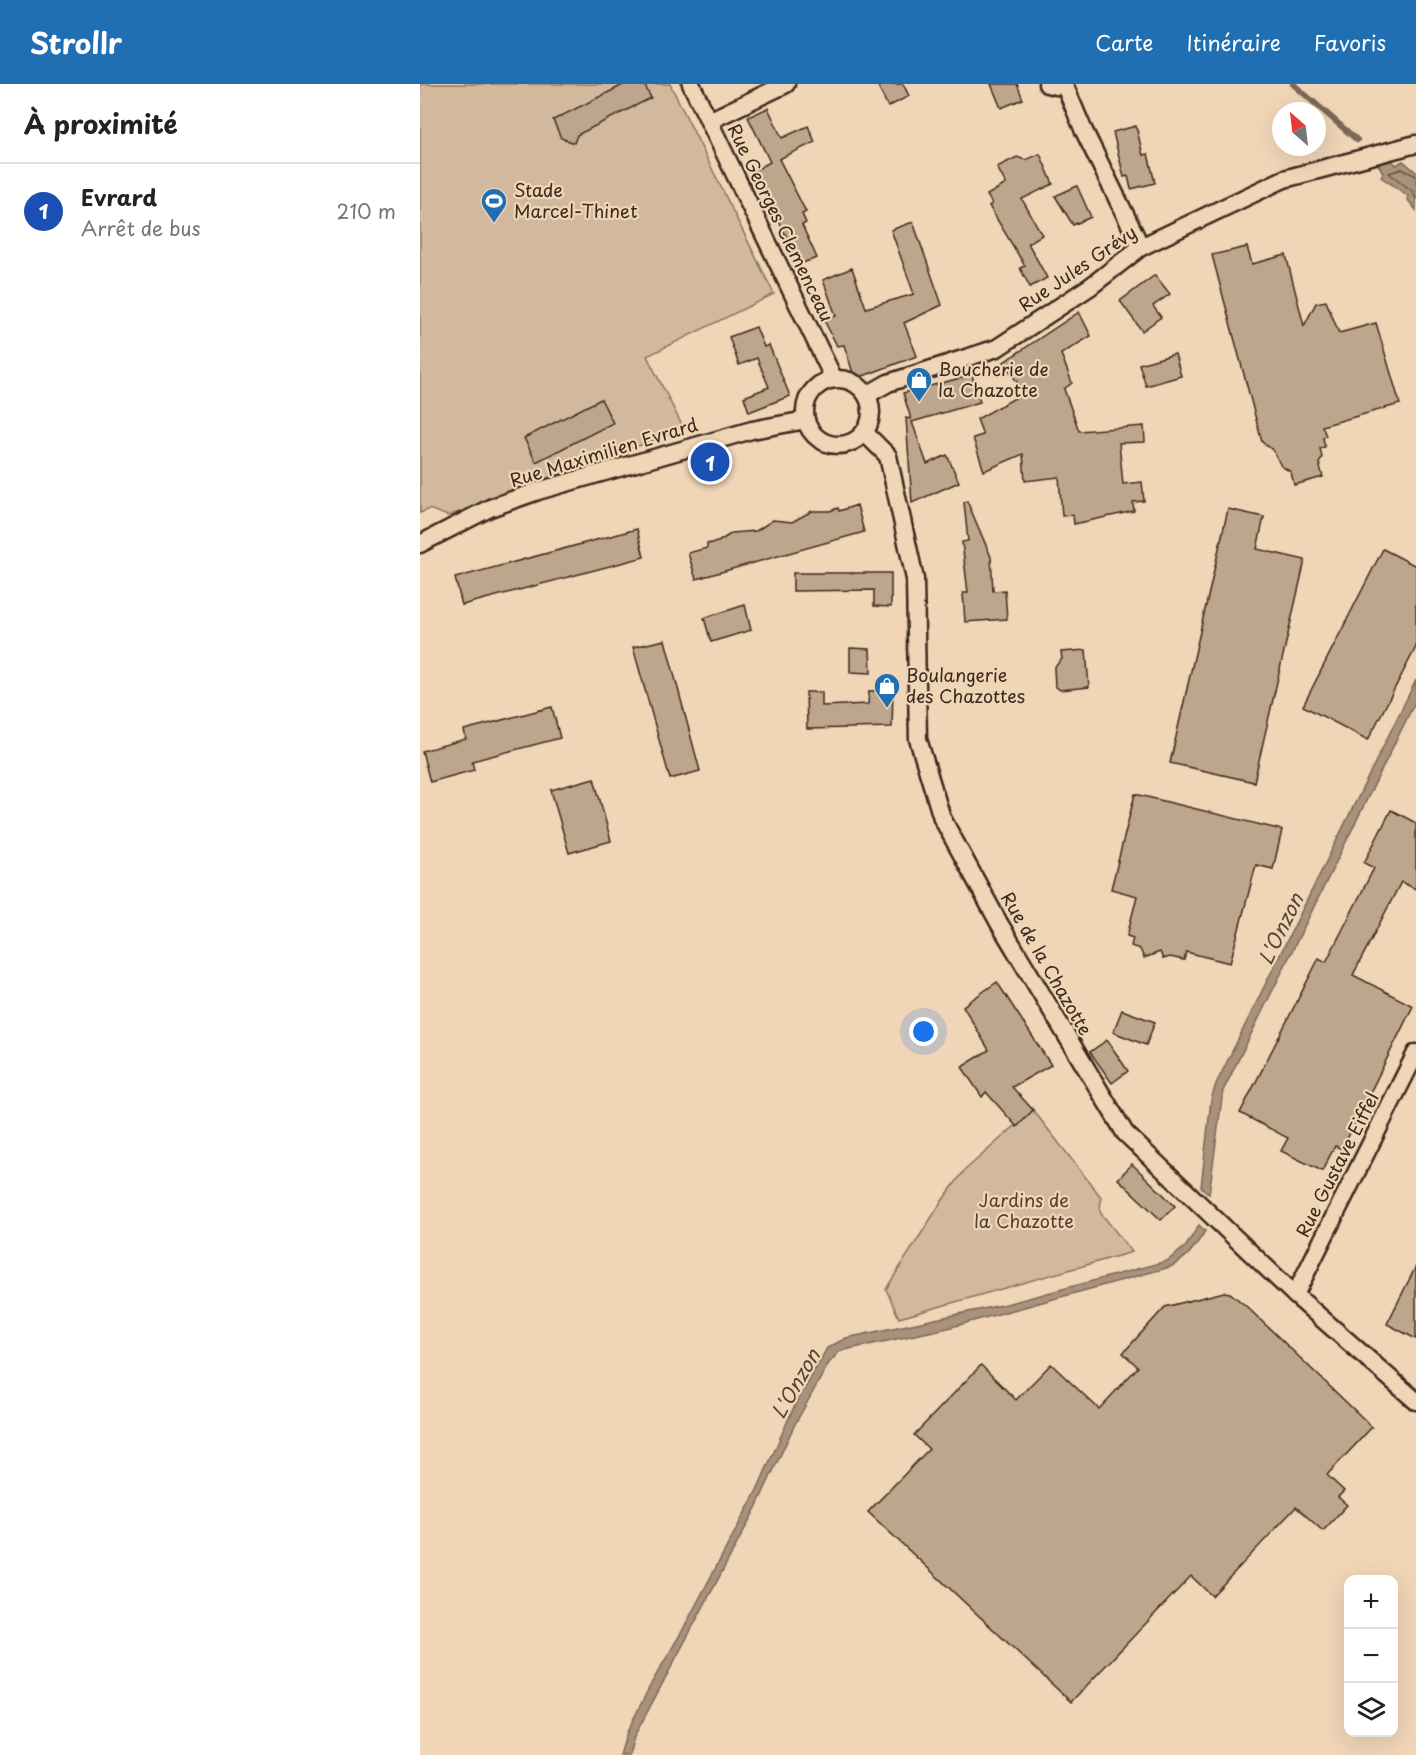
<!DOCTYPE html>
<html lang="fr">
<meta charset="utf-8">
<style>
:root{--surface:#fff;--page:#f6f6f6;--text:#222;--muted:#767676;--line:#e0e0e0;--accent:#1f6fb2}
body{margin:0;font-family:"Playpen Sans",sans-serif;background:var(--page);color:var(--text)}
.controls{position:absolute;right:18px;bottom:18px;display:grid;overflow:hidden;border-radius:12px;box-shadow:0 6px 24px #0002}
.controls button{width:54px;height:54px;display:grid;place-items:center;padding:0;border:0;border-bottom:2px solid var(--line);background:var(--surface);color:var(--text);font:30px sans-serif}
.compass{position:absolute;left:852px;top:18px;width:54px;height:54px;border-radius:50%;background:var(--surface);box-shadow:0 6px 24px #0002;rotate:332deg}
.you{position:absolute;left:504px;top:948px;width:21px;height:21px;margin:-15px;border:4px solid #fff;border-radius:50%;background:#1a73e8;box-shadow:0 0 0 9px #1a73e833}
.badge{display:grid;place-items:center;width:39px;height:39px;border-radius:50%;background:var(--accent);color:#fff;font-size:20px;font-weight:700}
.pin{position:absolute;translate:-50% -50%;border:3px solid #fff;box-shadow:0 2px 6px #0006}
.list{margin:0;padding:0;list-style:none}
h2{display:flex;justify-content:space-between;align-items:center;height:78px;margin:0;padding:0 24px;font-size:26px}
h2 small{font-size:20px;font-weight:400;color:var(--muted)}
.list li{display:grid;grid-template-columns:39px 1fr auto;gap:18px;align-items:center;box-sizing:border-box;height:96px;padding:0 24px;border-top:2px solid var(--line)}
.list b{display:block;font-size:22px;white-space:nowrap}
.list p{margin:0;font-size:20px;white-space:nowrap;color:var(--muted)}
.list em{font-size:20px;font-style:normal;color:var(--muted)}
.icon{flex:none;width:33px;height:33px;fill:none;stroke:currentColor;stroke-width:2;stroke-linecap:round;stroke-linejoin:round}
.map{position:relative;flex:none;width:996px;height:1671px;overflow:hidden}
header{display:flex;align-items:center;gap:36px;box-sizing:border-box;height:84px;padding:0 30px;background:var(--accent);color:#fff}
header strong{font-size:28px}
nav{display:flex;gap:33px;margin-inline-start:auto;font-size:21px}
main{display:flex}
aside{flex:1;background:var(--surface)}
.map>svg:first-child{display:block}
.green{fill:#d2b99e;stroke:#86725e;stroke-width:1.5}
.water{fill:#a8927b;stroke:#7c6856;stroke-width:1.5}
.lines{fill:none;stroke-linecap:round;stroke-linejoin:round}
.shore{stroke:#675443;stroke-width:1.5}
.stream{stroke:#7c6856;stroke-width:6}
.building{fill:#bea68c;stroke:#3b2a1e;stroke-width:1.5}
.minor-casing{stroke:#3b2a1e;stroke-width:21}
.minor{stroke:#f0d5b7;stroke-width:16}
.labels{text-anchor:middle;stroke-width:4.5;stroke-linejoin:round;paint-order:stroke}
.poi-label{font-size:18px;fill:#3b2a1e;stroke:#f0d5b7;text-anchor:start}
.street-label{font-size:18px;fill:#3b2a1e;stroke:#f0d5b7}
.park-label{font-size:18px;fill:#523f31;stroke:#f0d5b7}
.water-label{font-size:20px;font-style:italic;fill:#564435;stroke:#f0d5b7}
</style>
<header>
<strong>Strollr</strong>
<nav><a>Carte</a><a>Itinéraire</a><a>Favoris</a></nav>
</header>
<main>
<aside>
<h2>À proximité<small></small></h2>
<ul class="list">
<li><span class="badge" style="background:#1a4fb4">1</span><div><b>Evrard</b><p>Arrêt de bus</p></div><em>210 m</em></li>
</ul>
</aside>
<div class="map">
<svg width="996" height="1671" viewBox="0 0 996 1671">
<rect width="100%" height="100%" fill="#f0d5b7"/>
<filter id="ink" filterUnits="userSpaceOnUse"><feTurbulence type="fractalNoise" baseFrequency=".0167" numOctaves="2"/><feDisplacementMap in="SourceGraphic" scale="12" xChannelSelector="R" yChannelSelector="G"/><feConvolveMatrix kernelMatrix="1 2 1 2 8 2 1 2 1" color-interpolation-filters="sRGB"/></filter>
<g filter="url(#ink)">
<g class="green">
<path d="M 0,0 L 250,0 L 354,210 L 227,272 L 264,345 L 28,432 L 9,425 L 0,429 Z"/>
<path d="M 613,1026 L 681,1113 L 680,1128 L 712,1168 L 479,1234 L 466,1205 L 522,1117 L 544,1087 Z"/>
</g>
<g class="water">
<path d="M 972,76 L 976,81 L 983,77 L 996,88 L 996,126 L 987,115 L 988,112 L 961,93 L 963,89 L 958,80 Z"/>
<path d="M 996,596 L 996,616 L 803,1007 L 789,1110 L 781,1103 L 791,1016 L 796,1000 Z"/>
<path d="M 779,1141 L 785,1147 C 776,1162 767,1175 750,1183 L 528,1244 L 420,1267 L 409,1279 L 374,1342 L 336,1424 L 214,1653 L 209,1671 L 200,1671 L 207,1648 L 232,1598 L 261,1549 L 337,1406 L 372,1327 L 407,1264 L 426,1254 L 586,1220 L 747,1177 L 766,1162 Z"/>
</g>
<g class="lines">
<path class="shore" d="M 996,92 L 982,85 L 969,89 L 992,107 L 996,115"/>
<path class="stream" d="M 873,0 L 937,56"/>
</g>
<g class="building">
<path d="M 205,0 L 224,0 L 231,14 L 157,51 L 154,59 L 141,54 L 133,36 Z"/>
<path d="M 457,0 L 483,0 L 489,12 L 468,23 Z"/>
<path d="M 571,0 L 597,0 L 603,15 L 581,24 Z"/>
<path d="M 348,24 L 362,54 L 388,42 L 395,58 L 359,75 L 386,128 L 382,130 L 386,139 L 382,141 L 397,174 L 379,180 L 335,86 L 350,78 L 328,33 Z"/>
<path d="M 716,42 L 723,71 L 728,70 L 735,99 L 711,105 L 708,92 L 704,93 L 693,48 Z"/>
<path d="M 620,70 L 633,100 L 602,115 L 622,151 L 608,159 L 627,194 L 610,203 L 600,184 L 605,182 L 569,122 L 572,120 L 567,111 L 586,100 L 577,83 L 597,73 L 605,76 Z"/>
<path d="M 657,102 L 671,133 L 653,141 L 635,112 Z"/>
<path d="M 493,138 L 522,221 L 484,239 L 497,272 L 435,295 L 424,261 L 417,262 L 404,236 L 416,232 L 403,196 L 432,184 L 446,224 L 494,210 L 471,146 Z"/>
<path d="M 827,163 L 832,180 L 866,171 L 884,242 L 896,219 L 906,217 L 919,249 L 956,239 L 980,320 L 902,342 L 906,352 L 903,354 L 905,363 L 900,364 L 902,373 L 899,379 L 903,393 L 874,401 L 871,388 L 861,382 L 853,366 L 842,358 L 792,171 Z"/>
<path d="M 735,191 L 750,210 L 733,222 L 741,233 L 722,247 L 700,217 Z"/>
<path d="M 659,228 L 671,252 L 641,270 L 652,299 L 644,305 L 659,347 L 724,342 L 725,358 L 699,359 L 703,400 L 722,398 L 724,417 L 713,418 L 714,427 L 654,440 L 653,431 L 642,432 L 639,393 L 605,397 L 603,370 L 564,387 L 553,354 L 563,351 L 557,335 L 604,309 L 584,278 Z"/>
<path d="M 336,243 L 344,263 L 349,261 L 370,312 L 329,328 L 324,313 L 349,303 L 337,274 L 319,281 L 309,253 Z"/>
<path d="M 755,270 L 761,292 L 726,302 L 719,280 Z"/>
<path d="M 552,291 L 560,318 L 492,338 L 507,380 L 527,371 L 539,398 L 492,419 L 486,334 L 491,335 L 483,309 Z"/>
<path d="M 181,315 L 193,339 L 116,378 L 104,354 Z"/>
<path d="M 547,417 L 571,473 L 573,507 L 585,506 L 587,535 L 545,538 L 543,509 L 548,509 L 542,458 L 548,457 L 544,418 Z"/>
<path d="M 437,421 L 444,448 L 276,495 L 268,469 L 287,464 L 287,460 L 298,458 L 312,449 L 336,447 L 353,436 L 372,438 L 392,427 L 410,427 L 418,424 L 419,427 Z"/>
<path d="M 808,425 L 844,433 L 837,465 L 885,476 L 834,698 L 750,679 Z"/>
<path d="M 217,445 L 224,473 L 42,521 L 35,494 Z"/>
<path d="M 963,465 L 996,482 L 996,563 L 948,656 L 883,622 Z"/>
<path d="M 373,489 L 471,489 L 471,523 L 454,522 L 454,506 L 373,507 Z"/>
<path d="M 325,521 L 331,546 L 291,558 L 284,534 Z"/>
<path d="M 245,556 L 280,687 L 250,695 L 213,563 Z"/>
<path d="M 430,564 L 450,565 L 451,589 L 430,588 Z"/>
<path d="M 666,566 L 669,603 L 640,606 L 635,602 L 634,584 L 642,575 L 641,568 Z"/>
<path d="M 473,606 L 472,643 L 387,645 L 386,608 L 402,608 L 402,622 L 448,620 L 449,607 Z"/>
<path d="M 132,623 L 140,654 L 52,677 L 54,686 L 10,698 L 2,667 L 46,655 L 44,646 Z"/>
<path d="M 174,694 L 191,757 L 149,769 L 131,706 Z"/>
<path d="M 715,710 L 862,746 L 853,785 L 836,781 L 810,879 L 766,868 L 764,876 L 750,873 L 743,875 L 740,868 L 724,874 L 720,865 L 711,862 L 713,854 L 707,852 L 717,812 L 691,805 Z"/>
<path d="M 971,726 L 996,739 L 996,805 L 981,798 L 933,891 L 993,922 L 922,1065 L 915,1062 L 902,1087 L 861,1067 L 868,1054 L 820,1029 L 899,874 L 906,878 L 954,784 L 944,779 Z"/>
<path d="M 577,898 L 631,981 L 592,1003 L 613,1026 L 597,1043 L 566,1008 L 562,1013 L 542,983 L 569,966 L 543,922 Z"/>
<path d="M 702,926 L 735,938 L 726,961 L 693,948 Z"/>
<path d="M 687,956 L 708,987 L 692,999 L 670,968 Z"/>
<path d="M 712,1080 L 755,1122 L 741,1136 L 698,1095 Z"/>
<path d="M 996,1182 L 996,1255 L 967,1240 Z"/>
<path d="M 804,1208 L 810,1209 L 826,1222 L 952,1343 L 907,1391 L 924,1407 L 918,1413 L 927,1421 L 903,1447 L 876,1423 L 792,1512 L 771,1492 L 651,1618 L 448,1428 L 509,1365 L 494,1351 L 561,1281 L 596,1316 L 631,1280 L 679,1325 L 718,1283 L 703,1269 L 745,1223 Z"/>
</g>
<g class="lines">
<g class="minor-casing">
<g id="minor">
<path d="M 271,0 L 414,295"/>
<path d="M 627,0 L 636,2 L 644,0"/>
<path d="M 644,0 L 663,45 L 721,163"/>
<path d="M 289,37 L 366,0"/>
<circle cx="418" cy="328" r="33"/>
<path d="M 447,311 L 468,299 L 577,264 L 671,202 L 721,163 L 864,95 L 996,60"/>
<path d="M 444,348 L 468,372 L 495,495 L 498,655 L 522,734 L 579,839 L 705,1049 L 875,1211 L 996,1317"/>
<path d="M 0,460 L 70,424 L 118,407 L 332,346 L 386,336"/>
<path d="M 875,1211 L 996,969"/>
</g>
</g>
<use href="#minor" class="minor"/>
</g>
</g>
<defs>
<g id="stadium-pin" transform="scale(1.35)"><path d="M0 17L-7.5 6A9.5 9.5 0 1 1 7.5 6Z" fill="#1f6fb2" stroke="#f0d5b7"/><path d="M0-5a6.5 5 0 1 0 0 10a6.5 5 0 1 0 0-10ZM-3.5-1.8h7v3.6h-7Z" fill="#fff"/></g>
<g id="shop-pin" transform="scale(1.35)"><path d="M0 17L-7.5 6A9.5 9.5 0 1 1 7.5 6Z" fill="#1f6fb2" stroke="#f0d5b7"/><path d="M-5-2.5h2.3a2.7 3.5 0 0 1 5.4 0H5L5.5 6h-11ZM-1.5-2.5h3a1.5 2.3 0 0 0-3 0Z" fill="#fff"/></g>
</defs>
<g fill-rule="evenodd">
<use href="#stadium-pin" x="74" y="117"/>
<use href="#shop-pin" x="499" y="296"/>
<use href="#shop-pin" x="467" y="602"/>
</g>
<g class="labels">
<g class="poi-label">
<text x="94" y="113">Stade<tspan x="94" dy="21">Marcel-Thinet</tspan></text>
<text x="518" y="292">Boucherie de<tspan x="518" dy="21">la Chazotte</tspan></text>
<text x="486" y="598">Boulangerie<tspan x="486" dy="21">des Chazottes</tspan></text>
</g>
<g class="street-label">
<text transform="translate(360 139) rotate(64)" y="6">Rue Georges Clemenceau</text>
<text transform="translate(658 185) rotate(-34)" y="6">Rue Jules Grévy</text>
<text transform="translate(184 369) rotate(-17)" y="6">Rue Maximilien Evrard</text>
<text transform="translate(626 880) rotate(60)" y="6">Rue de la Chazotte</text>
<text transform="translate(918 1081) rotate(-63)" y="6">Rue Gustave Eiffel</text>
</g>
<g class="park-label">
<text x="604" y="1123">Jardins de<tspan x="604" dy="21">la Chazotte</tspan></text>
</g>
<g class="water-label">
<text transform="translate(861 845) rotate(-64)" y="7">L'Onzon</text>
<text transform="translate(376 1300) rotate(-60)" y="7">L'Onzon</text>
</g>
</g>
</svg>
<div class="controls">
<button>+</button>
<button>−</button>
<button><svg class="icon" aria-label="layers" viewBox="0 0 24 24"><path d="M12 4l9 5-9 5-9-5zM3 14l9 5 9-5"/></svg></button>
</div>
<svg class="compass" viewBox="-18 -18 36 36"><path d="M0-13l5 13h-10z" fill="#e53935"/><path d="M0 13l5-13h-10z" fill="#767676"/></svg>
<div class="you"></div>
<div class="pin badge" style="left:290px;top:378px;background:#1a4fb4">1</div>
</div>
</main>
